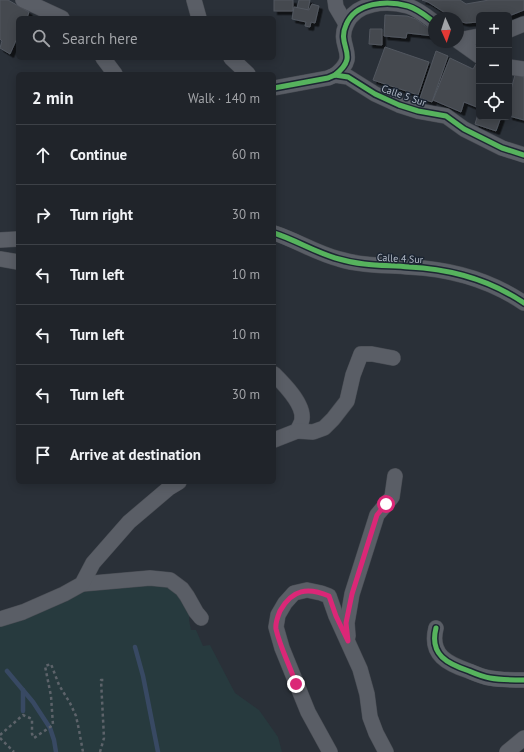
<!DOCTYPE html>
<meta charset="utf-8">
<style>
:root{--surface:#20242a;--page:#282c32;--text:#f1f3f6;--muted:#a2a4a8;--line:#3d4147}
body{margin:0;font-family:"PT Sans",sans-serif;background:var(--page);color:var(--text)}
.controls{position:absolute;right:12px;top:12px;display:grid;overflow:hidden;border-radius:6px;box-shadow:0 2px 10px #0003}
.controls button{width:36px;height:36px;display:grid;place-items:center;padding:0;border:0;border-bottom:1px solid var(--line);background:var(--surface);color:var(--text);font:20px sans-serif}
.compass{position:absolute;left:428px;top:12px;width:36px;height:36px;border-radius:50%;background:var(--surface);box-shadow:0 2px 10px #0003;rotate:177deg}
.stop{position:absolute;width:12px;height:12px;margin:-9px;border:3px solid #db2777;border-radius:50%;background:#fff}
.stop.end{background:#db2777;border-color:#fff;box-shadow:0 1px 4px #0008}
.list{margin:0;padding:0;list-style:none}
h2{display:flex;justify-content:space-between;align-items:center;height:52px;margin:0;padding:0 16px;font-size:17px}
h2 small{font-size:13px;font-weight:400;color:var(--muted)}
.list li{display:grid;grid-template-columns:26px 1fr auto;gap:12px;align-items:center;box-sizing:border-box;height:60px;padding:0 16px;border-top:1px solid var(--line)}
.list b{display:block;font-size:15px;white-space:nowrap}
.list em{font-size:13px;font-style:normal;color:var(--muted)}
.icon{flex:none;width:22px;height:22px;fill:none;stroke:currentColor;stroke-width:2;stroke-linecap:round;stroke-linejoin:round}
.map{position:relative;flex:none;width:524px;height:752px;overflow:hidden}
.search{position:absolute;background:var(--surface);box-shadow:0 2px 10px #0003;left:16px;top:16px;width:260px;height:44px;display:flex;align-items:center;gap:10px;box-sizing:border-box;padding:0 14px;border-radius:6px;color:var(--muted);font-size:15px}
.panel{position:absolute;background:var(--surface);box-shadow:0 2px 10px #0003;left:16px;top:72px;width:260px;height:412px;border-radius:6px}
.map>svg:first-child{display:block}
.green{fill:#273a3e}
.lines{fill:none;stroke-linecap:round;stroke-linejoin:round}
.stream{stroke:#384963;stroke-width:4.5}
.building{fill:#444950;stroke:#52575f;filter:url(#shadow)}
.minor-casing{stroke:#484c53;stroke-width:16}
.path{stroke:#5d636a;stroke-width:2.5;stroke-dasharray:3 3;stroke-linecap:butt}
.minor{stroke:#5a5e66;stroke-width:15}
.cycleway-casing{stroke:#1d2633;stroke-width:8}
.cycleway{stroke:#56b35d;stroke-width:5}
.route{stroke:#db2777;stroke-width:5}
.labels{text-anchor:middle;stroke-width:3;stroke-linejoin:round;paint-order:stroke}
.street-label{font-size:10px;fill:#b4bcc9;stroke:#1d2633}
</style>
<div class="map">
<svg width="524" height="752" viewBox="0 0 524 752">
<defs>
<filter id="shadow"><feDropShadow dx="3.5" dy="3.5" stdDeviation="0" flood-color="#0009"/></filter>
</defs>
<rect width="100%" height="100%" fill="#2a3038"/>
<path class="green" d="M 156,584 L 175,588 L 190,607 L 189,620 L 191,630 L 196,630 L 203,646 L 210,645 L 235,693 L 259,710 L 278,737 L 282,752 L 0,752 L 0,623 L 82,590 Z"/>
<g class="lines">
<g class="stream">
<path d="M 135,647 L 143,676 L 158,752"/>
<path d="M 7,671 L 33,702 L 50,728 L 54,740 L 56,752"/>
<path d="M 23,690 L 23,711"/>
</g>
</g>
<g class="building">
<path d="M 0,0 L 8,0 L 29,12 L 27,18 L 18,18 L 18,36 L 10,54 L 0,48 L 2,41 L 0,39 Z"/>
<rect x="274" y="0" width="19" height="11"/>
<path d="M 299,0 L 310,0 L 308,10 L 297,8 Z"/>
<path d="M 422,0 L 460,0 L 466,4 L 489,0 L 524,0 L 524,10 L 509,16 L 509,15 L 479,15 L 479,22 L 466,23 L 458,21 L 458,18 L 453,18 L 428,2 Z"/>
<path d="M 312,4 L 319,6 L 315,23 L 311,22 L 310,27 L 305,26 L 306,22 L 292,19 L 294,7 L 309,10 Z"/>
<path d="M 385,15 L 407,16 L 416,19 L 432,31 L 434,36 L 407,33 L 406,38 L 384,36 Z"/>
<path d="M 370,29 L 382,29 L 382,45 L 369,44 Z"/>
<path d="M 385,47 L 429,62 L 418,95 L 373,80 Z"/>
<path d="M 436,51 L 448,56 L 432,102 L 420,98 Z"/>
<path d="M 450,58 L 473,69 L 476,64 L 479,65 L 479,108 L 464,102 L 461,112 L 433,100 Z"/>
<path d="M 515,75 L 524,77 L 524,120 L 509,116 L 509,97 Z"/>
<path d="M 479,111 L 479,117 L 501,117 L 496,131 L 475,124 Z"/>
</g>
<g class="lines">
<g class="minor-casing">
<g id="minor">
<path d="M 23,0 L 62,18"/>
<path d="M 194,0 L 199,18"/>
<path d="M 335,0 L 336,7 L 346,24"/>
<path d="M 509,30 L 524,24"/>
<path d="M 458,40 L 479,36"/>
<path d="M 458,41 L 479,56"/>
<path d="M 103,58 L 115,74"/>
<path d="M 231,58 L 248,74"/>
<path d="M 509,67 L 524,69"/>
<path d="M 335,75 C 361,55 336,47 346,25 C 355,2 387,0 408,6 C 418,9 426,16 434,22"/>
<path d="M 274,88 L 328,78 L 335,75 L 348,77 L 375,94 L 399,105 L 418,111 L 446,116 L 464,129 L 502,148 L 524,155"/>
<path d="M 274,233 C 296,240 316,253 339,259 C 362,266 385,265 409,267 C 450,269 490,280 524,303"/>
<path d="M 0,240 L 18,239"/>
<path d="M 0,259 L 18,262"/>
<path d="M 274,374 C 284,384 304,404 302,419 C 302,422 299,427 297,431 L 274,440"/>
<path d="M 297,431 L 313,432 L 324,428 L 333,419 L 347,401 L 353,375 L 361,354 L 372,354 L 393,358"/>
<path d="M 82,584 L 150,578 L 170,580 L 182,589 L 187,596 L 196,612 L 201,618"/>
<path d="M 0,619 L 23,612 L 64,594 L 82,584 L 93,563 L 129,522 L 169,488 L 179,482"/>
<path d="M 436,628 C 429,655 448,664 469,671 C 476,674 483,677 490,678 C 501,680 513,680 524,680"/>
<path d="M 348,636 L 347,623 L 352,594 L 377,515 L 392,497 L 395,476"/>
<path d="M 330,752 L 308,712 L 282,648 L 276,627 L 278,615 L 285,603 L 294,593 L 307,590 L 321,593 L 329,596 L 336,616 L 360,669 L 367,694 L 370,717 L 376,733 L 386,752"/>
<path d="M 507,752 L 524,738"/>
</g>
</g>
<g class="path">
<path d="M 0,735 L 23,715 L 32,719 L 32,734 L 34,738 L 53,725 L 51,696 L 45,666 L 51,664 L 59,685 L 70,703 L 76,716 L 79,730 L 83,752"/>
<path d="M 0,738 L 14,752"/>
<path d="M 100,752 L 104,738 L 101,680 L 106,680"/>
</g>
<use href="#minor" class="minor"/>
<g class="cycleway-casing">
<g id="cycleway">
<path d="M 335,75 C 361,55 336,47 346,25 C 355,2 387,0 408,6 C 418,9 426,16 434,22"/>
<path d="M 274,88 L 328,78 L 335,75 L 348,77 L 375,94 L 399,105 L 418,111 L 446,116 L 464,129 L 502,148 L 524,155"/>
<path d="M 274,233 C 296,240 316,253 339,259 C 362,266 385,265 409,267 C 450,269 490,280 524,303"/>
<path d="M 436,628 C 429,655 448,664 469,671 C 476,674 483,677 490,678 C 501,680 513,680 524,680"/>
</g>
</g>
<use href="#cycleway" class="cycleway"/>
</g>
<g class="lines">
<path class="route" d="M 296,684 C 290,666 280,647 276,629 C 275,623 278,616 280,611 C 292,589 308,587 329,596 L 336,616 L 348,641 L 346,623 L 352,594 L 377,515 L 386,504"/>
</g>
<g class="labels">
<g class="street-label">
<text transform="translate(404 95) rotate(19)" y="4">Calle 5 Sur</text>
<text transform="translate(400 258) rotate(3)" y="4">Calle 4 Sur</text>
</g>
</g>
</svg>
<div class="controls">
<button>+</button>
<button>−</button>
<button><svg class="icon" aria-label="locate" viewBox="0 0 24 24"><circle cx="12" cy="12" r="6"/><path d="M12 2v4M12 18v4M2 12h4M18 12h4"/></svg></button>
</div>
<svg class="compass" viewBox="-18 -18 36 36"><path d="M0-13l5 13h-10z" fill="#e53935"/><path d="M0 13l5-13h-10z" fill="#a2a4a8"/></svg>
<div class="stop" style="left:386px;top:504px"></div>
<div class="stop end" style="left:296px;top:684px"></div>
<div class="search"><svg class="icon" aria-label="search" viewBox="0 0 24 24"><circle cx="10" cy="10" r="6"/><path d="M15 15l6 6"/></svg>Search here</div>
<section class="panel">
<h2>2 min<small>Walk · 140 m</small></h2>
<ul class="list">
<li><svg class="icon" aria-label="ahead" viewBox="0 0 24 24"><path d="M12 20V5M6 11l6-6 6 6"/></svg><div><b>Continue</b></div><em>60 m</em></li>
<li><svg class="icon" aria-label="right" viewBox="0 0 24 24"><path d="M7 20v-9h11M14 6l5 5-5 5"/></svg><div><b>Turn right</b></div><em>30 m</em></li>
<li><svg class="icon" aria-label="left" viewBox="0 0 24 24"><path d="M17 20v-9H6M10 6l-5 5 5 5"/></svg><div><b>Turn left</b></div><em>10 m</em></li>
<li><svg class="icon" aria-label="left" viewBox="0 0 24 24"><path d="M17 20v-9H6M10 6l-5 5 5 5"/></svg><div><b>Turn left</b></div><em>10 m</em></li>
<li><svg class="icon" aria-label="left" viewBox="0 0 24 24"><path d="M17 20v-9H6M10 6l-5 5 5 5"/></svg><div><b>Turn left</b></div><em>30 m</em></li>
<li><svg class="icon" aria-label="arrive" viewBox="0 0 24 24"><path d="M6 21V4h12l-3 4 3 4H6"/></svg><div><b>Arrive at destination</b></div></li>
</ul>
</section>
</div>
